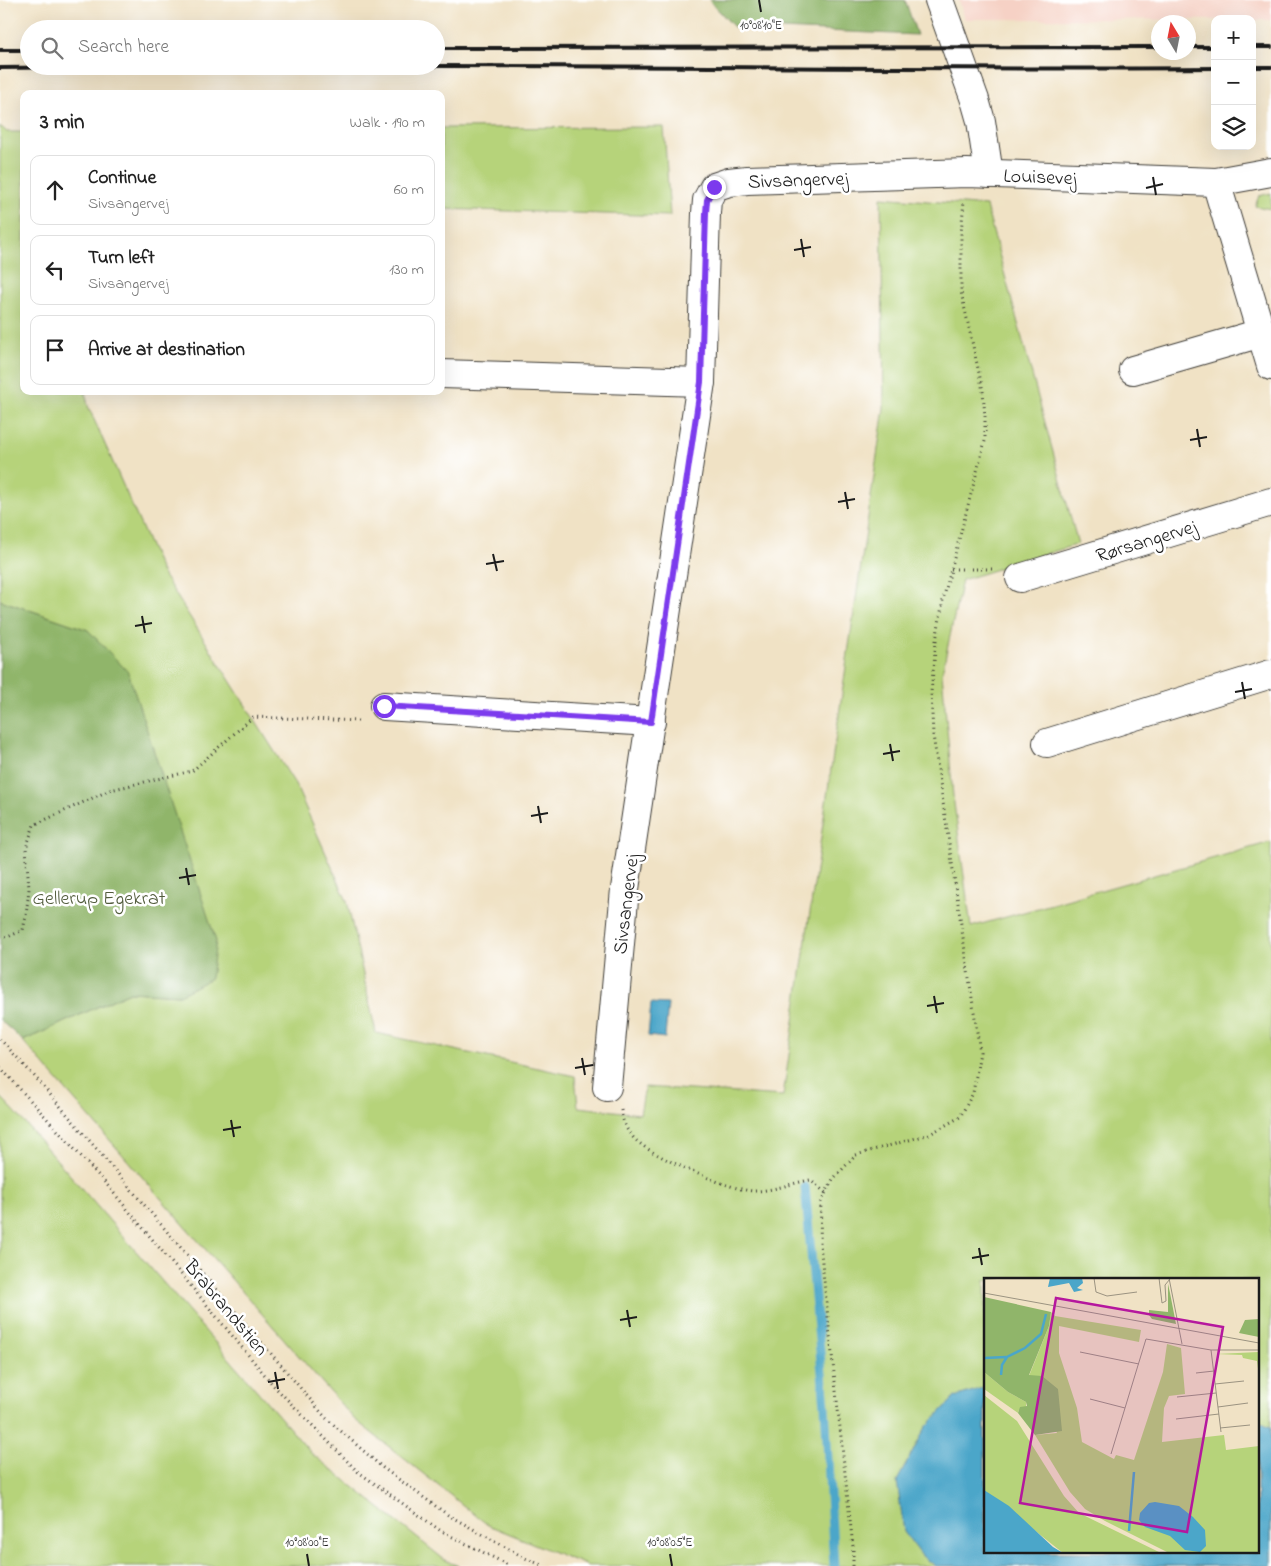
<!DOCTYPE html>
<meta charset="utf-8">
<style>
:root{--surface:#fff;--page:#f2f2f2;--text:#222;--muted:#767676;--line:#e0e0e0}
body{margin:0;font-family:"Indie Flower",sans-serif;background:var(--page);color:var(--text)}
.controls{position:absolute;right:15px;top:15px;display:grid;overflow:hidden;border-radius:10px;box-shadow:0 5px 20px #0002}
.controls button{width:45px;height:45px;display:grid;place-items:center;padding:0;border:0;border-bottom:1px solid var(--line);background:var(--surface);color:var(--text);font:25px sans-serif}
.compass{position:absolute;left:1151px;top:15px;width:45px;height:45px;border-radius:50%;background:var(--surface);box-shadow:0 5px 20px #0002;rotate:350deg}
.stop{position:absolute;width:15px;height:15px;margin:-11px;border:4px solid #7c3aed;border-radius:50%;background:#fff}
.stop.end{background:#7c3aed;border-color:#fff;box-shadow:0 1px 5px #0008}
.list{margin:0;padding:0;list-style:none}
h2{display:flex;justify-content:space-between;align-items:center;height:65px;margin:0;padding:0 20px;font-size:21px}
h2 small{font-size:16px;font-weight:400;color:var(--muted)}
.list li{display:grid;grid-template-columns:32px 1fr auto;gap:15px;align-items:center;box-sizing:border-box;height:70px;margin:0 10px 10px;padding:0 10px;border:1px solid var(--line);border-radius:10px}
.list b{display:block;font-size:19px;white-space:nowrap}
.list p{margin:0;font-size:16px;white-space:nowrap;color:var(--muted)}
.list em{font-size:16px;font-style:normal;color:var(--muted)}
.icon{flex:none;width:28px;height:28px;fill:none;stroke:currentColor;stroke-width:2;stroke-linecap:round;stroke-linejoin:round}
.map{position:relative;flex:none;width:1271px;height:1566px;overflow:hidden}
.search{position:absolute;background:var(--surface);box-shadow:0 5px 20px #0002;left:20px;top:20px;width:425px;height:55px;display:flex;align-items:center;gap:12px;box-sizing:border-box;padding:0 18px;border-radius:28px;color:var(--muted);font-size:19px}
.panel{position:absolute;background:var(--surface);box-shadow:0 5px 20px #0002;left:20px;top:90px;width:425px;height:305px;border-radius:10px}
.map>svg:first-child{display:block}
.built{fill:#f6d1c5}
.green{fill:#b6d37a;stroke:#69784b;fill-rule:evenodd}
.forest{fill:#90b56a;stroke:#566843}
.water{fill:#4ba6c9;stroke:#346172}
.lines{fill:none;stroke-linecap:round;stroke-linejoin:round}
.stream{stroke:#4ba6c9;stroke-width:9}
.minor-casing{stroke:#3c3a35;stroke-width:30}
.path{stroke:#3c3a35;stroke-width:3;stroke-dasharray:1 4;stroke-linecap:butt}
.minor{stroke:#fff;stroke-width:28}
.rail{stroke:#1c1c1c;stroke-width:4}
.route{stroke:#7c3aed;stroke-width:6}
.ticks{fill:none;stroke:#1c1c1c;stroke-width:2}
.labels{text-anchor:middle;stroke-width:5;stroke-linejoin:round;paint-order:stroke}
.street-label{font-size:20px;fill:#1c1c1c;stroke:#fff}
.park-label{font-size:20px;fill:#525c3d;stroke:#fff}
.inset-river{fill:none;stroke:#4ba6c9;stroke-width:2.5}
.inset-road{fill:none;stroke:#9b9381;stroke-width:1}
.view{fill:#b5179e;fill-opacity:0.15;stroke:#b5179e;stroke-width:2.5}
.inset-edge{fill:none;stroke:#1c1c1c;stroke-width:2.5}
.ticks-label{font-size:12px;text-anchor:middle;fill:#1c1c1c;stroke:#fff;stroke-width:5;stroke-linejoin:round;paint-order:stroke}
</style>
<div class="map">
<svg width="1271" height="1566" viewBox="0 0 1271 1566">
<rect width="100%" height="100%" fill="#fff"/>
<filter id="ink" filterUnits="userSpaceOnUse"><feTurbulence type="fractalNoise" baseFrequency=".02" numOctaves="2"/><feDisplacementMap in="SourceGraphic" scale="10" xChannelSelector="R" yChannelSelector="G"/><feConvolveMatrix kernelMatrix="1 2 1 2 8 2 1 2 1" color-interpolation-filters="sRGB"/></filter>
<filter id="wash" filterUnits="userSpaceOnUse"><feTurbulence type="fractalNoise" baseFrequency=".0096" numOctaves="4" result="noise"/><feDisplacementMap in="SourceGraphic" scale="20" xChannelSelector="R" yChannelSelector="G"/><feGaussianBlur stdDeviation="1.12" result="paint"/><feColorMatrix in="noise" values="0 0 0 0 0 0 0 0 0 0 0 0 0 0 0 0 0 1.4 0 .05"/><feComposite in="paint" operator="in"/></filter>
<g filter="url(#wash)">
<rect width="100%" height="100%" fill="#f0e2c5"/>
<path class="built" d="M 959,0 L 1271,0 L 1271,20 L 965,19 Z"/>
<g class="green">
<path d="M 0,126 L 7,132 L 24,132 L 24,391 L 85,391 L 88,406 L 161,571 L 295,784 L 347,901 L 376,1033 L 575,1076 L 578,1107 L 640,1114 L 645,1087 L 783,1096 L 884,408 L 881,197 L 986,206 L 1078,544 L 962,580 L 942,673 L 953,796 L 971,927 L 1271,842 L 1271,1566 L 588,1566 L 488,1525 L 354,1419 L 23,1041 L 130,992 L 180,995 L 88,630 L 0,600 ZM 985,1280 L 1257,1280 L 1257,1552 L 985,1552 Z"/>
<path d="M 664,127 L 670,216 L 441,209 L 441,128 Z"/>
<path d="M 1271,193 L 1271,209 L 1255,206 L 1259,196 Z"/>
<path d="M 0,1096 L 17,1114 L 312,1454 L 446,1561 L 459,1566 L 0,1566 Z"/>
</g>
<g class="forest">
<path d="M 709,0 L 905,0 L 917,35 L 734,27 Z"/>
<path d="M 0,600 L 88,630 L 128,672 L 216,941 L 211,978 L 180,995 L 130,992 L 23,1041 L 0,1020 Z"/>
</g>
<g class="water">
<path d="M 651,1003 L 668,1004 L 665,1038 L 648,1036 Z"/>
<path d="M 985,1387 L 985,1552 L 1257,1552 L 1257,1421 L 1271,1427 L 1271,1566 L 936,1566 L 922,1556 L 904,1532 L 897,1481 L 926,1427 L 955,1397 Z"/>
</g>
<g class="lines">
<path class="stream" d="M 805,1187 L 825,1406 L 834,1566"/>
</g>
</g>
<g filter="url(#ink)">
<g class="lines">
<g class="minor-casing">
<g id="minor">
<path d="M 939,0 L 975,100 L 981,121 L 989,174"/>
<path d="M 1216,182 L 1271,366"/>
<path d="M 1133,370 L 1261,333"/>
<path d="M 441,374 L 701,382"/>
<path d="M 1020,578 L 1271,502"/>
<path d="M 384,706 L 651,722"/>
<path d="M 1047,743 L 1271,674"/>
<path d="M 607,1087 L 625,889 L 701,382 L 706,213 L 707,200 L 714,187 L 729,182 L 747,180 L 967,173 L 1216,182 L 1271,172"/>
</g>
</g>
<g class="path">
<path d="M 951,569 L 996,569"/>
<path d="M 0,936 L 8,937 L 23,930 L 26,916 L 29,889 L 26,848 L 34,825 L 110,790 L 192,771 L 253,717 L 360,721"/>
<path d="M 0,1039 L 36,1078 L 326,1418 L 383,1468 L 448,1515 L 525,1558 L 544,1566"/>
<path d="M 0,1067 L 108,1186 L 274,1386 L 357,1471 L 441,1531 L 510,1566"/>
<path d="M 621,1110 C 623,1125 629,1136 642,1145 C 660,1159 732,1191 754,1191 C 773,1191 792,1183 810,1180 L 826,1193"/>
<path d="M 853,1566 L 853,1547 L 820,1244 L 821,1202 L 833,1179 L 856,1155 L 930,1134 L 960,1117 L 973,1093 L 980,1052 L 933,735 L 931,692 L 936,641 L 943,600 L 985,441 L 985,417 L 983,391 L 961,292 L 961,233 L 964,201"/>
</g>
<use href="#minor" class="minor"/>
<g class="rail">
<path d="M 1188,47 L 1215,47"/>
<path d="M 1252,47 L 1271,47"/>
<path d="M 436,48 L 1158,47"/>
<path d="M 0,50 L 29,50"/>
<path d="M 436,66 C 696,66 955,70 1215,68"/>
<path d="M 1252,67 L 1271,67"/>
<path d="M 0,68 L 177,66"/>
</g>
</g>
</g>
<g class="lines" filter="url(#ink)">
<path class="route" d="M 384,706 L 651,722 L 701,382 L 706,213 L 707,200 L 714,187"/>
</g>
<path class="ticks" d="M 759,0 L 761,12M 1153,177 L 1156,195M 1146,188 L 1163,184M 801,239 L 804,257M 794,250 L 811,247M 1197,429 L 1200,447M 1190,440 L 1207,437M 845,492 L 848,509M 838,502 L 855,499M 493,554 L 497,571M 486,564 L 504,561M 142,616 L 145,633M 135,626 L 152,623M 1242,682 L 1245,699M 1235,692 L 1252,689M 890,744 L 893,761M 883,754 L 900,751M 538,806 L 541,823M 531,816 L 548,813M 186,868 L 189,885M 179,878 L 196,875M 934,996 L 937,1013M 927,1006 L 944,1003M 582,1058 L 585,1075M 575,1068 L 593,1065M 231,1120 L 234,1137M 223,1130 L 241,1127M 979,1248 L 982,1265M 972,1258 L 989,1255M 627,1310 L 630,1327M 620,1320 L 637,1317M 275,1372 L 278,1389M 268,1382 L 285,1379M 307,1554 L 309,1566M 670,1554 L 672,1566"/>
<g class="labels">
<g class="street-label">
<text transform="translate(1040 176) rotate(2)" y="7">Louisevej</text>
<text transform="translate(798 179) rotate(-2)" y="7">Sivsangervej</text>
<text transform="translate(1146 540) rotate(-17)" y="7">Rørsangervej</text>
<text transform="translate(625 904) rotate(-83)" y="7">Sivsangervej</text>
<text transform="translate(227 1307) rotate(50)" y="7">Brabrandstien</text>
</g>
<g class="park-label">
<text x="99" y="904">Gellerup Egekrat</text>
</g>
</g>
<g transform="translate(984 1278)">
<rect width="275" height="275" fill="#f0e2c5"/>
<path d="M 67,34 L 71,38 L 157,52 L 155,64 L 75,48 L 75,75 L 93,130 L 98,164 L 130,181 L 132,177 L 150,182 L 179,94 L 183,66 L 197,70 L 201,116 L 185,118 L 180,130 L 178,164 L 240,157 L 242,172 L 275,168 L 275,275 L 185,275 L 121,243 L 101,231 L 86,214 L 51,157 L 73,155 L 45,98 L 65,48 ZM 275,74 L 275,98 L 273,83 L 259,80 L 258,77 L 232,76 ZM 0,94 L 24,114 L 42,124 L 42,129 L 35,132 L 34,135 L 0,111 ZM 0,117 L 33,143 L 80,218 L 95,235 L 177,275 L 79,275 L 0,212 Z" fill="#b6d37a"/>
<path d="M 184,6 L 186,15 L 192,46 L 168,41 L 165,37 L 165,32 L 184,34 ZM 0,19 L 67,34 L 65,48 L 45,97 L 58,98 L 74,111 L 78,153 L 51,157 L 34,135 L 36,129 L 43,128 L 42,124 L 24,114 L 0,94 ZM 275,41 L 275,59 L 255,55 L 261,42 Z" fill="#90b56a"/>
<path d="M 66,0 L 98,0 L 99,5 L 93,10 L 99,12 L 90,14 L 85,5 L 64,9 ZM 0,212 L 25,228 L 69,269 L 79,275 L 0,275 ZM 171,224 L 195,228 L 209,239 L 221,252 L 222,268 L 216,274 L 201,272 L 186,258 L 161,249 L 155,242 L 156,235 L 165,225 Z" fill="#4ba6c9"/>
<path class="inset-river" d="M 0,80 L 22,79M 17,97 L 18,87 L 23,79 L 41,70 L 57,56 L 62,36M 145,253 L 150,194"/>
<path class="inset-road" d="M 110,0 L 112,14 L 123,18 L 153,14M 175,0 L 178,25 L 182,23 L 181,7 L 186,1M 185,0 L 198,66M 0,1 L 26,0M 0,15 L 275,65M 227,72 L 237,154M 96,74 L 155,86M 212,95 L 230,93M 231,106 L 260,103M 193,119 L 232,115M 106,121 L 141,130M 234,129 L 264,125M 192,141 L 235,136M 236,150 L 266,147M 127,176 L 162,61 L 227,72 L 275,72"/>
<path class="view" d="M 72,20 L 239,49 L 203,254 L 36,225 Z"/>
<rect width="275" height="275" class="inset-edge"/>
</g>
<g class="ticks-label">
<text x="761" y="29">10°08'10"E</text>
<text x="307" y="1546">10°08'00"E</text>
<text x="670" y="1546">10°08'05"E</text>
</g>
</svg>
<div class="controls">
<button>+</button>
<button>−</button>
<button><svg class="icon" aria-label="layers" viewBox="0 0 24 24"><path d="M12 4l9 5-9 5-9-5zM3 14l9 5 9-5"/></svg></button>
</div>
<svg class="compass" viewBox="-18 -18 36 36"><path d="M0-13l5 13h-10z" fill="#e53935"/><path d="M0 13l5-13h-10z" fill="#767676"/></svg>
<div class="stop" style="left:384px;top:706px"></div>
<div class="stop end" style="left:714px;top:187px"></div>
<div class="search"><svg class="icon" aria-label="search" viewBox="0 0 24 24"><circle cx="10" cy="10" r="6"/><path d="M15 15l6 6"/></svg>Search here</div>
<section class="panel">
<h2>3 min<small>Walk · 190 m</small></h2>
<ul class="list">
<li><svg class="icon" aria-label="ahead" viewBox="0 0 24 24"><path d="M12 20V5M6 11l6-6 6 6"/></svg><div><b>Continue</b><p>Sivsangervej</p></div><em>60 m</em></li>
<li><svg class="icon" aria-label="left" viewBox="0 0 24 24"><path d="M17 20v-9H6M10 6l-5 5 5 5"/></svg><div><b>Turn left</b><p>Sivsangervej</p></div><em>130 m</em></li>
<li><svg class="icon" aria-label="arrive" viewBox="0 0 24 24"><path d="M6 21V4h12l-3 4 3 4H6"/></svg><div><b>Arrive at destination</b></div></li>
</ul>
</section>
</div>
